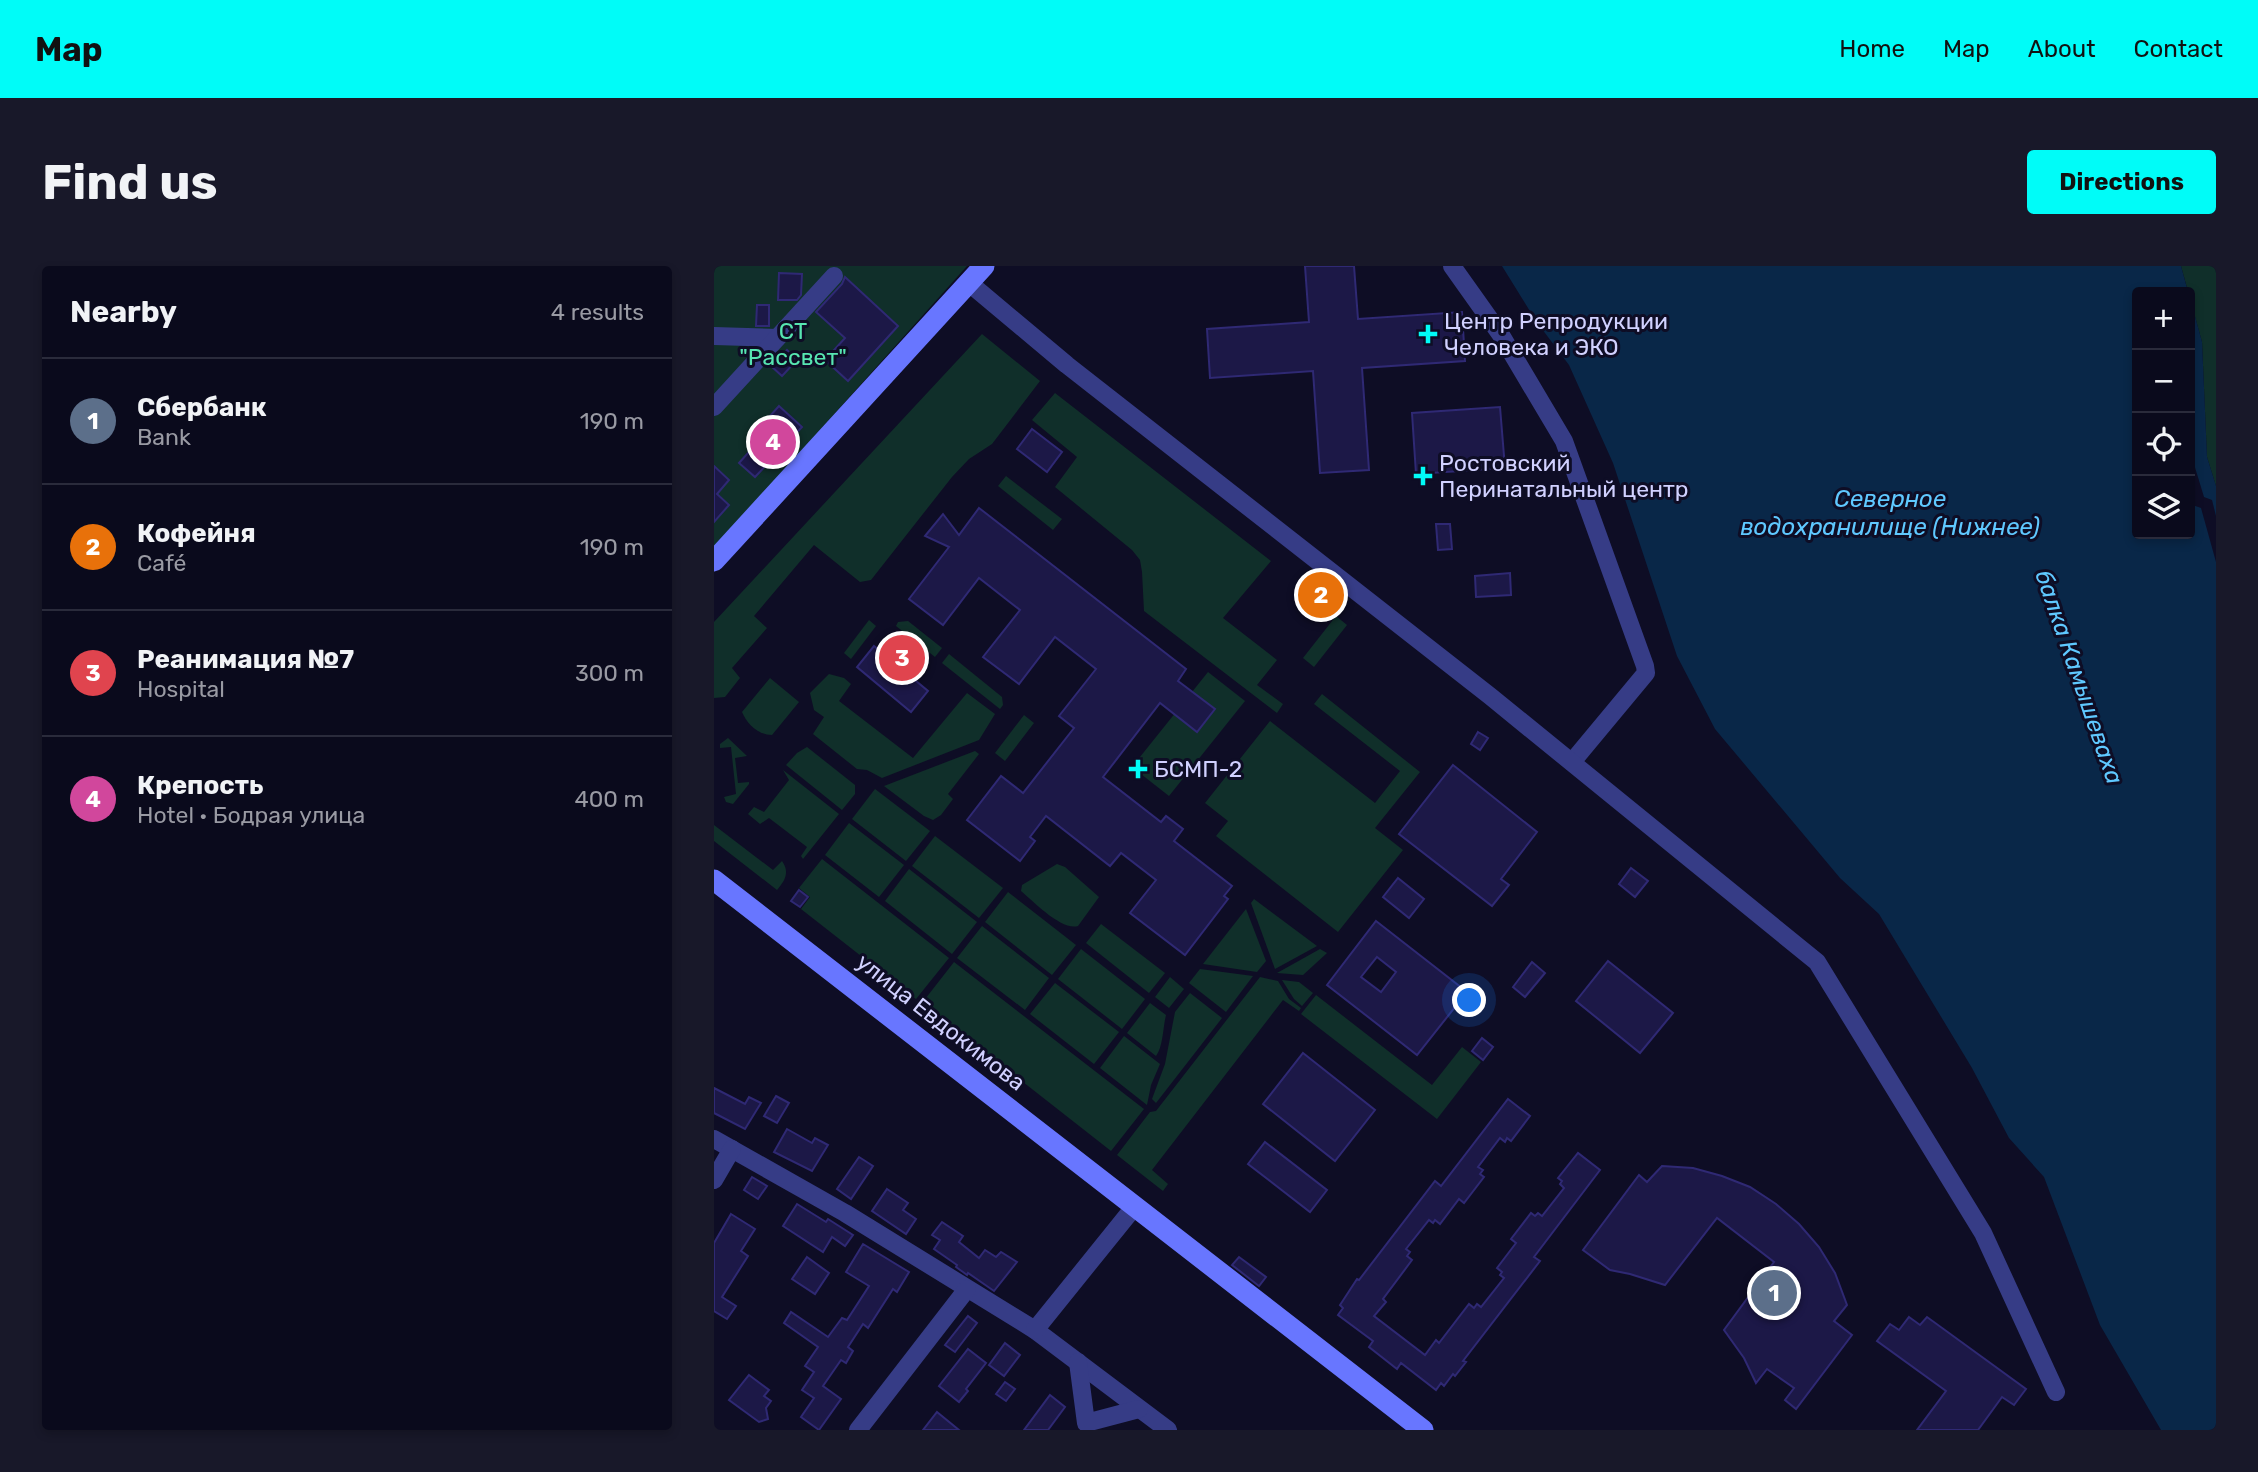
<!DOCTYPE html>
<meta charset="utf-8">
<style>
:root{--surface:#0a0a1c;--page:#181829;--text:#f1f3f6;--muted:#999aa3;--line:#2a2b3b;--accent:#00fcf8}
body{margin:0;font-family:Rubik,sans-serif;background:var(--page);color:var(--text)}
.controls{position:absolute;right:21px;top:21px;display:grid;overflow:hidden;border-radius:7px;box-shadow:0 4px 10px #0003}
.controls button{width:63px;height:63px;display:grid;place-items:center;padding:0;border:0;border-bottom:2px solid var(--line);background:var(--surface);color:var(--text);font:35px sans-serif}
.you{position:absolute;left:756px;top:735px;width:24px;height:24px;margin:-18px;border:5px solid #fff;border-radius:50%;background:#1a73e8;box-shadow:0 0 0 10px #1a73e833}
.badge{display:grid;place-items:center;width:46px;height:46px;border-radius:50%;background:var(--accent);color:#fff;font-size:23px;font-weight:700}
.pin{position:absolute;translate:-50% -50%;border:4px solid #fff;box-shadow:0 2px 7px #0006}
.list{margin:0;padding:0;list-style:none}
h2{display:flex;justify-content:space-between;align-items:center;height:91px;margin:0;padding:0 28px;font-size:30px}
h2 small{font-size:23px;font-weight:400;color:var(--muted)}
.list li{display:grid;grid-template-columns:46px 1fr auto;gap:21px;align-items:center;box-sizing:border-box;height:126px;padding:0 28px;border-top:2px solid var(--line)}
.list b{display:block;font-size:26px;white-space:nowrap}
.list p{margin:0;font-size:23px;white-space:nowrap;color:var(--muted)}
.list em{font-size:23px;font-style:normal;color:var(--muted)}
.icon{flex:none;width:38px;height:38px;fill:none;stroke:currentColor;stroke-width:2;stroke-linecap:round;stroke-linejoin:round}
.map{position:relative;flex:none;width:1502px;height:1164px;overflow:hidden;border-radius:7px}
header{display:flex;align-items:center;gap:42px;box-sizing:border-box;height:98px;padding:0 35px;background:var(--accent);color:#111}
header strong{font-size:33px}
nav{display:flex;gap:38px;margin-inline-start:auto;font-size:24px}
.intro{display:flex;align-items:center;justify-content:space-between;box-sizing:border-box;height:168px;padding:0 42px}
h1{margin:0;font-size:49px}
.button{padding:18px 32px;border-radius:7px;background:var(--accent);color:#111;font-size:24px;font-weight:700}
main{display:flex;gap:42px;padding:0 42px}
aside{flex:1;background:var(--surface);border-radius:7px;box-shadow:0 4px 10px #0003}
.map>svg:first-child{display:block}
.green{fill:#102f2a}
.water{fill:#092748}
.pier{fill:#0e0d25}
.building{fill:#1c1847;stroke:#2f2974;stroke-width:2;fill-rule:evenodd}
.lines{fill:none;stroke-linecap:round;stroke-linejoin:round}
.street{stroke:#363c86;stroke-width:18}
.secondary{stroke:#6876ff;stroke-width:21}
.poi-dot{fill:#00fcf8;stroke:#0e0d25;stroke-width:2.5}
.labels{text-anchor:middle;stroke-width:6;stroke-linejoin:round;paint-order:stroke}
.poi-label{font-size:23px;fill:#d1d1ff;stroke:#0e0d25;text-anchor:start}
.park-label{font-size:23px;fill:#57e5b1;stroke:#0e0d25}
.street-label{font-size:23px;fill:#d1d1ff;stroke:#0e0d25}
.water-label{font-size:24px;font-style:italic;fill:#5fc8ff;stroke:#0e0d25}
</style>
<header>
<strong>Map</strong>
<nav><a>Home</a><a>Map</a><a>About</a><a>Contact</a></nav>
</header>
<div class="intro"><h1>Find us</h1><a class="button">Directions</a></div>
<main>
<aside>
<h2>Nearby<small>4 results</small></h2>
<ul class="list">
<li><span class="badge" style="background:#5c6f8a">1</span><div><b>Сбербанк</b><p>Bank</p></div><em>190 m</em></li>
<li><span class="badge" style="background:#e8710a">2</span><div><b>Кофейня</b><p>Café</p></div><em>190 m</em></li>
<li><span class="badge" style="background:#e0444e">3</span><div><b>Реанимация №7</b><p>Hospital</p></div><em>300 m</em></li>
<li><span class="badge" style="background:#d1479c">4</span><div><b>Крепость</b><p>Hotel · Бодрая улица</p></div><em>400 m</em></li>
</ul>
</aside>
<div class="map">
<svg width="1502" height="1164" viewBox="0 0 1502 1164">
<rect width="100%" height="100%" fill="#0e0d25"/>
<g class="green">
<path d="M 0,0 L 253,0 L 0,282 Z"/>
<path d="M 1467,0 L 1502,0 L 1502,220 L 1493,191 L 1488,76 Z"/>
<path d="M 268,68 L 326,115 L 278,178 L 255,193 L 238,211 L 157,314 L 146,316 L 100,279 L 40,350 L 53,362 L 18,402 L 26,412 L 11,431 L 0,432 L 0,356 Z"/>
<path d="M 341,127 L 557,295 L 509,352 L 563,394 L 543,419 L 569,438 L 563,447 L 430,345 L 428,306 L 426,294 L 418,284 L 341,221 L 363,191 L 318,154 Z"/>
<path d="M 292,210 L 348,253 L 339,264 L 284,220 Z"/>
<path d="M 622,350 L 633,359 L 600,401 L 589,392 Z"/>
<path d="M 155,354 L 162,360 L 137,393 L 130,387 Z"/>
<path d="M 194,355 L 228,382 L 221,391 L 182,360 L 184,356 Z"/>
<path d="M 235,388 L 288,431 L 289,439 L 286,443 L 228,397 Z"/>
<path d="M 494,406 L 531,435 L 455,530 L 418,501 Z"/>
<path d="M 115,408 L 130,412 L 137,418 L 125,435 L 199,492 L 253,427 L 281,448 L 265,474 L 168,512 L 153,504 L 143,503 L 99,468 L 110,451 L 100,444 L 96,427 Z"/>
<path d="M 56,412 L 85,436 L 58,469 C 44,469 33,458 28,446 Z"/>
<path d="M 608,428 L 706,506 L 661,562 L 689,584 L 624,666 L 502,570 L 514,555 L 491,537 L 556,455 L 661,537 L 686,505 L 600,438 Z"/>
<path d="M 310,449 L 320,457 L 291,495 L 281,487 Z"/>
<path d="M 14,472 L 33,490 L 21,492 L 24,517 L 35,516 L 35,518 L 19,538 L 12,536 L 10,531 L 22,528 L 17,481 L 6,482 L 6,478 Z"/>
<path d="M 93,481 L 141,519 L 141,528 L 128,544 L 72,499 L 83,487 Z"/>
<path d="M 261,485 L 265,488 L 234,528 L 239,533 L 227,549 L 219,554 L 210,550 L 170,520 Z"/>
<path d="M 69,504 L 125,548 L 89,593 L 87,590 L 93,581 L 55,552 L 46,558 L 34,548 L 40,541 L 50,546 L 75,514 Z"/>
<path d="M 161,523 L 216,565 L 192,595 L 138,553 Z"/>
<path d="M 135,557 L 190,599 L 165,631 L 111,589 Z"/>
<path d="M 0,559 L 59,604 L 68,595 C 76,606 71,615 63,624 L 0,575 Z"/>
<path d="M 221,570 L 289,622 L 265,652 L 198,600 Z"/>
<path d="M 108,593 L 235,692 L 202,733 L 87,643 L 96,631 L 85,622 Z"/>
<path d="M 343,598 L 351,601 L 385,631 L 364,660 C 348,665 320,636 307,625 L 308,619 Z"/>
<path d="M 195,603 L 263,656 L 238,688 L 171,635 Z"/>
<path d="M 294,626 L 362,679 L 338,709 L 271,656 Z"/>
<path d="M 540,633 L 603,680 L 561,703 L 537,637 Z"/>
<path d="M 532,643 L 552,695 L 543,706 L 489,698 Z"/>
<path d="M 387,658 L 451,707 L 435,727 L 372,677 Z"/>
<path d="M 268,660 L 335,712 L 311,744 L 243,692 Z"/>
<path d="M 367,683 L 431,733 L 408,763 L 344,713 Z"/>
<path d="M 606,683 L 613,687 L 589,709 L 563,707 Z"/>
<path d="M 240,696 L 430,843 L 397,885 L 208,737 Z"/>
<path d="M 486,703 L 539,710 L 512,746 L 475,717 Z"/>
<path d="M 456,711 L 470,723 L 455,742 L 441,731 Z"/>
<path d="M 546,711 L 564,715 L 575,733 L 587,742 L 585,745 L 569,734 L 438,904 L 454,918 L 449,925 L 403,889 L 436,846 L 442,845 Z"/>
<path d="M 568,714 L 585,716 L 599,727 L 588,740 L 580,733 Z"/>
<path d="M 341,717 L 405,766 L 380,798 L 316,748 Z"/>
<path d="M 476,727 L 508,752 L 442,837 L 438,833 L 451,798 L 461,746 Z"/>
<path d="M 602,729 L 718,819 L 748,781 L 767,796 L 723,853 L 587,748 Z"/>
<path d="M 436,737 L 452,749 C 449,761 449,781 442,790 L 413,767 Z"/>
<path d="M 410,770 L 446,798 L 437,819 L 433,839 L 386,802 Z"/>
</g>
<path class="water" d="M 788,0 L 1467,0 L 1474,26 L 1423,26 L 1423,268 L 1476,268 L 1476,32 L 1488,76 L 1493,191 L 1502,220 L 1502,1164 L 1447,1164 L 1386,1059 L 1330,911 L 1295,872 L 1258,802 L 1165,648 L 1126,612 L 1001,463 L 963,390 L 899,197 L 855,99 L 822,55 Z"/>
<path class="pier" d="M 1476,185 L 1490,231 L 1498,234 L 1502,250 L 1502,296 L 1487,242 L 1476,238 Z"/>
<g class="building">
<path d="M 591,0 L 640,0 L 644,53 L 748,46 L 751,95 L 648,102 L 655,204 L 606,207 L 599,105 L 496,112 L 493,63 L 595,56 Z"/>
<path d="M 65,7 L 88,8 L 87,29 L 83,34 L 64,34 Z"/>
<path d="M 131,11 L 184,60 L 134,115 L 111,94 L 131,72 L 102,46 L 128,18 Z"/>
<path d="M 43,39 L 55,39 L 55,60 L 42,60 Z"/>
<path d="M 73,84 L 83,94 L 68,110 L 57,100 Z"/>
<path d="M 65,140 L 88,161 L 41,211 L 25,197 L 43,177 L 37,171 Z"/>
<path d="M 786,141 L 791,202 L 702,208 L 698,147 Z"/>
<path d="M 318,163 L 348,186 L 333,206 L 303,183 Z"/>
<path d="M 0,200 L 15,214 L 3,228 L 15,239 L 0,256 Z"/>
<path d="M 265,242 L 472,403 L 464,415 L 501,443 L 483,466 L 446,437 L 389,511 L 447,556 L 452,550 L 469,563 L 460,575 L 518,620 L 510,630 L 514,633 L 471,689 L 416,647 L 442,614 L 407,587 L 396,600 L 332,550 L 316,571 L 321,575 L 306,595 L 253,554 L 287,510 L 309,527 L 360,462 L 345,450 L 382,403 L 341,371 L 305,418 L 269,391 L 306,344 L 265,312 L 229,359 L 195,333 L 235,281 L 211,270 L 229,248 L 245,269 Z"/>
<path d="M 722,258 L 736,258 L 738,283 L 724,284 Z"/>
<path d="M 796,307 L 797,329 L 762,331 L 761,310 Z"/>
<path d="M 160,380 L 214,425 L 197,446 L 143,401 Z"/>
<path d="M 764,466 L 774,472 L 766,484 L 757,478 Z"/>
<path d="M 739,499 L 823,566 L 787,613 L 795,619 L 778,640 L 685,568 Z"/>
<path d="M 917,602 L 934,615 L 921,631 L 905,618 Z"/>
<path d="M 684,612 L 710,633 L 695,652 L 669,631 Z"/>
<path d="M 85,624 L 94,631 L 86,641 L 77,635 Z"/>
<path d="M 662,655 L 753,726 L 703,789 L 613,719 ZM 663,691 L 682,706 L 667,726 L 647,711 Z"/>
<path d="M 894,695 L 959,747 L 926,787 L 862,735 Z"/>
<path d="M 818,696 L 831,707 L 811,731 L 799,721 Z"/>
<path d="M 768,772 L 779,781 L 769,794 L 758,785 Z"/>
<path d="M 589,787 L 661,844 L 621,895 L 549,838 Z"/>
<path d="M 0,822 L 31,838 L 35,831 L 47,837 L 31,863 L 0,847 Z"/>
<path d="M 62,830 L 75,837 L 63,857 L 50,850 Z"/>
<path d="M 794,833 L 816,850 L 797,875 L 793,872 L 791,876 L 786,872 L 764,901 L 769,904 L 766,908 L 770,911 L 750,937 L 745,933 L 726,958 L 721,954 L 719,957 L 715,954 L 692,983 L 696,986 L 693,990 L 698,994 L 669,1033 L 672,1036 L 660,1050 L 711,1089 L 722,1074 L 725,1077 L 755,1038 L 760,1042 L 763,1038 L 767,1041 L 790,1012 L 786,1009 L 788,1006 L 783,1002 L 802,977 L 797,973 L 817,947 L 821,950 L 824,947 L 828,950 L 850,922 L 846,918 L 848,915 L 844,912 L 864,887 L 886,904 L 820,991 L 826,995 L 749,1095 L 752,1096 L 741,1110 L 739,1108 L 730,1120 L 727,1117 L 722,1124 L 687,1097 L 683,1103 L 655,1081 L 659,1075 L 624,1049 L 629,1042 L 626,1039 L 643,1013 L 645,1014 L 721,915 L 727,920 Z"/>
<path d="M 73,863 L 98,877 L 101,872 L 114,879 L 98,905 L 60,886 Z"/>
<path d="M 551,876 L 613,924 L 596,946 L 534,898 Z"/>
<path d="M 145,891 L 159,900 L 137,933 L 123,923 Z"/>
<path d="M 948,900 L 979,902 L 1008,910 L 1036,921 L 1062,938 L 1085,958 L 1105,981 L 1121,1007 L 1133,1039 L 1120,1055 L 1138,1069 L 1082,1143 L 1071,1134 L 1080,1122 L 1053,1103 L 1042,1117 L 1030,1092 L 1010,1064 L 1060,996 L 1003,952 L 951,1019 L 916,1008 L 896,1004 L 869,984 L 925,909 L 933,916 Z"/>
<path d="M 38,911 L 53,920 L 44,933 L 30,924 Z"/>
<path d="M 173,923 L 194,937 L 189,944 L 202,953 L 192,968 L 158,945 Z"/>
<path d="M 83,938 L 112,956 L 114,953 L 139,969 L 131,980 L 118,971 L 109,986 L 69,960 Z"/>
<path d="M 17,948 L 41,963 L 27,985 L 34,990 L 8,1031 L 22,1040 L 13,1053 L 0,1045 L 0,977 Z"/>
<path d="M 228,956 L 249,970 L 245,976 L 265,992 L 271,984 L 282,991 L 287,986 L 303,996 L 280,1025 L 254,1007 L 253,1009 L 249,1006 L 242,1001 L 243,999 L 220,983 L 226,974 L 218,969 Z"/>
<path d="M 149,978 L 195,1006 L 183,1026 L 179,1023 L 154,1062 L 149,1058 L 134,1081 L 139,1085 L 132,1097 L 127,1094 L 109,1120 L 127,1133 L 105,1164 L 87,1151 L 100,1132 L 88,1124 L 100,1106 L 91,1100 L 104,1081 L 70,1057 L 77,1046 L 114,1071 L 128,1052 L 133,1054 L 155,1020 L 132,1006 Z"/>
<path d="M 93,991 L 115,1007 L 101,1028 L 78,1013 Z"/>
<path d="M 525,991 L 552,1011 L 545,1020 L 518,999 Z"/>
<path d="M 254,1050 L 263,1057 L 241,1086 L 231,1079 Z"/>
<path d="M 1195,1051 L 1206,1059 L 1213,1051 L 1312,1123 L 1300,1139 L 1288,1131 L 1264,1164 L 1203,1164 L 1232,1125 L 1163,1075 L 1176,1058 L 1185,1064 Z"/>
<path d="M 291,1077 L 306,1089 L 290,1110 L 275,1099 Z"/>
<path d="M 254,1083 L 272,1097 L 252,1123 L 254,1125 L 245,1136 L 225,1120 Z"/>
<path d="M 35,1109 L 55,1124 L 50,1130 L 57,1135 L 52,1142 L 54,1153 L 45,1156 L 15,1134 Z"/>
<path d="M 291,1116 L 301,1123 L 292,1135 L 282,1128 Z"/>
<path d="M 336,1129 L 351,1141 L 334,1164 L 310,1164 Z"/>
<path d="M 223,1146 L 245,1164 L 209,1164 Z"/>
</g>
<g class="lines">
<g class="street">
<path d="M 738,0 L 787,69 L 850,175 L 931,400 L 932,407 L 858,496"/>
<path d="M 254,16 L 353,99 L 776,430 L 1103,696 L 1269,967 L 1342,1126"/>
<path d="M 0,70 L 63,72"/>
<path d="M 0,141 L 120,10"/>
<path d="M 0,873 L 131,947 L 321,1064 L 454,1164"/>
<path d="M 0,914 L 18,883"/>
<path d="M 321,1064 L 421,940"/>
<path d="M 364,1096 L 372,1157 L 425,1143"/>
<path d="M 144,1164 L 253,1023"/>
</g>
<g class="secondary">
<path d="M 0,295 L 270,0"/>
<path d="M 0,614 L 709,1164"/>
</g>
</g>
<g class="poi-dot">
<path d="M710.5 57.5h7v7h7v7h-7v7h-7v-7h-7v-7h7z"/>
<path d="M705.5 199.5h7v7h7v7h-7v7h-7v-7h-7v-7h7z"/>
<path d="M420.5 492.5h7v7h7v7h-7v7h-7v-7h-7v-7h7z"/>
</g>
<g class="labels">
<g class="poi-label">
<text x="730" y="63">Центр Репродукции<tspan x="730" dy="26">Человека и ЭКО</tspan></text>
<text x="725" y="205">Ростовский<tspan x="725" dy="26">Перинатальный центр</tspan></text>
<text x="440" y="511">БСМП-2</text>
</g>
<g class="park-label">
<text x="79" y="73">СТ<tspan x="79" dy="26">"Рассвет"</tspan></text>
</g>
<g class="street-label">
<text transform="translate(227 756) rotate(38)" y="8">улица Евдокимова</text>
</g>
<g class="water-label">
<text x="1176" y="241">Северное<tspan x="1176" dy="28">водохранилище (Нижнее)</tspan></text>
<text transform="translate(1365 411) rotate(71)" y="8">балка Камышеваха</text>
</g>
</g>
</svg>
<div class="controls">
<button>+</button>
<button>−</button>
<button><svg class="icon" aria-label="locate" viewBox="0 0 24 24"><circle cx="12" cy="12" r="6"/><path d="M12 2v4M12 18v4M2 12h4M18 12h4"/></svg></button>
<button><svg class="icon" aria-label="layers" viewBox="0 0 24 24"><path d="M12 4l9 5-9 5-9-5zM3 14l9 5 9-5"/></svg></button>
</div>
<div class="you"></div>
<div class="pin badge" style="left:1060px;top:1027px;background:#5c6f8a">1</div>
<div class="pin badge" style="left:607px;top:329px;background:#e8710a">2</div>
<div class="pin badge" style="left:188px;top:392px;background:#e0444e">3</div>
<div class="pin badge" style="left:59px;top:176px;background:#d1479c">4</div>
</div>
</main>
